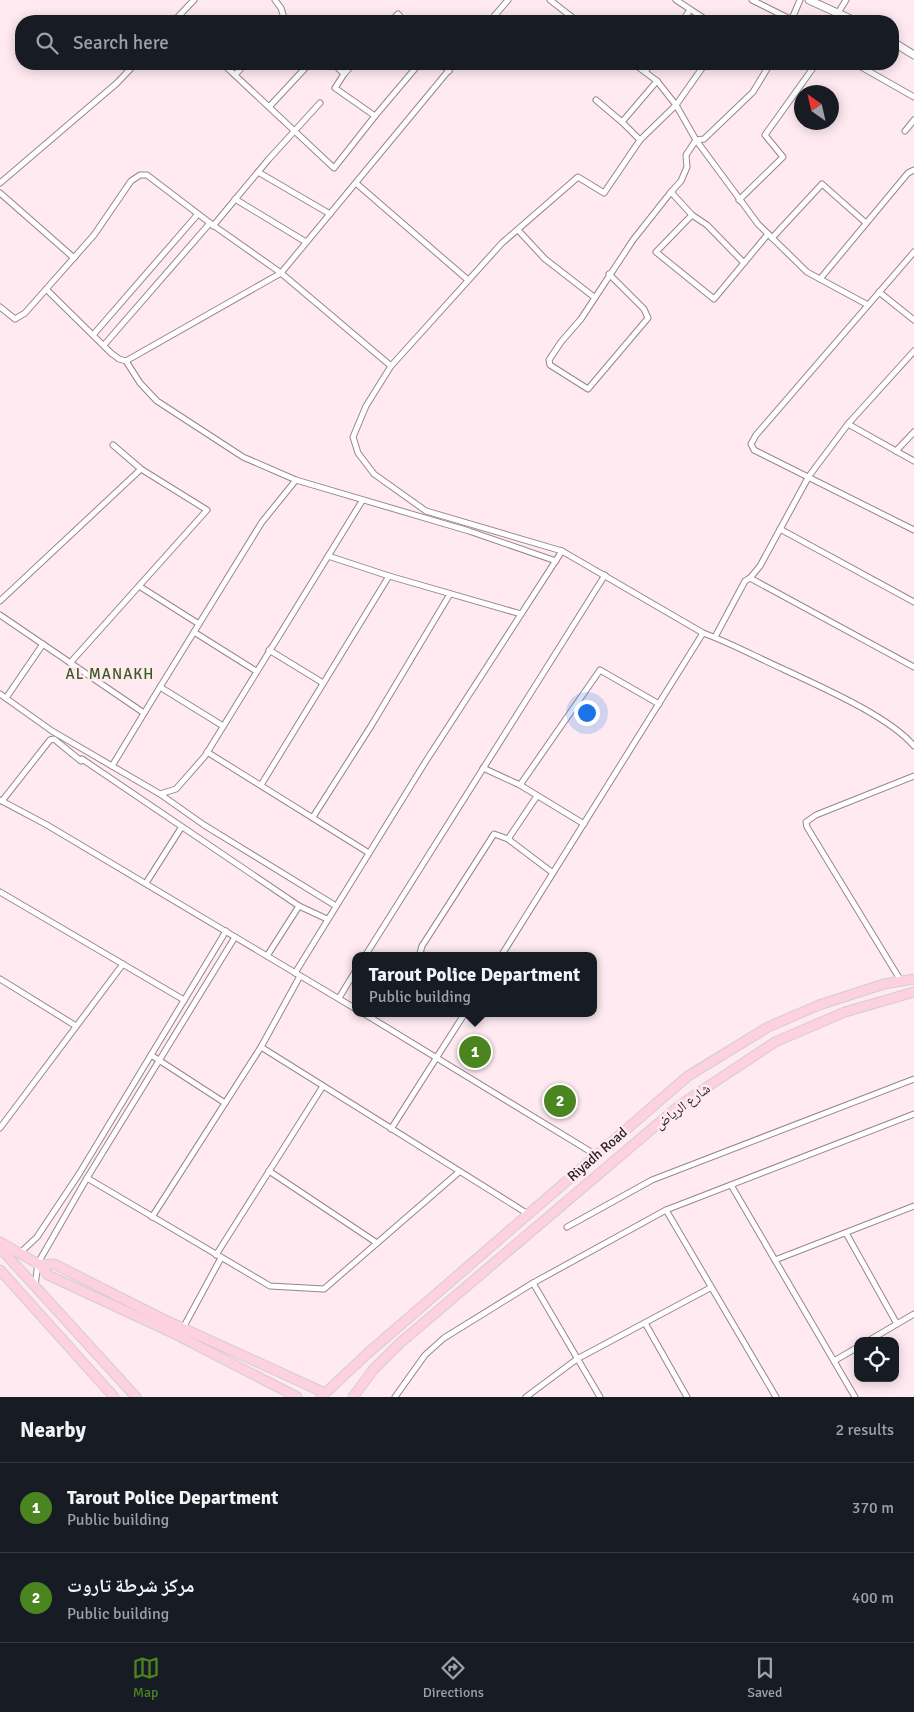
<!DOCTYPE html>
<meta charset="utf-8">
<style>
:root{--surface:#171b24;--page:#242831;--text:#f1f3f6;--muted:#9ea1a6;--line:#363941;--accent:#4b8520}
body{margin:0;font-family:Signika,"Noto Naskh Arabic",sans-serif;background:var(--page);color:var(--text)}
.controls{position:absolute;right:15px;bottom:15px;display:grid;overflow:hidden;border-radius:10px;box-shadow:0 2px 12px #0003}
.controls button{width:45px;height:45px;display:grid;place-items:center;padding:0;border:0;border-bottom:1px solid var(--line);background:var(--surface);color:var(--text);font:25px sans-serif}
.compass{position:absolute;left:794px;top:85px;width:45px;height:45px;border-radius:50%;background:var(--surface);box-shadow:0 2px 12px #0003;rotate:326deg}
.you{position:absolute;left:586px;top:712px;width:18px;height:18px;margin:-12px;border:4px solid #fff;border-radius:50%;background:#1a73e8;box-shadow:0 0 0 8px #1a73e833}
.badge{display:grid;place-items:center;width:32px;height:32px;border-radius:50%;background:var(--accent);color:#fff;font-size:16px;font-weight:700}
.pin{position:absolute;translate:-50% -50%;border:2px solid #fff;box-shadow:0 1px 5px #0006}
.popup{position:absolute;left:352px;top:952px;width:245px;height:65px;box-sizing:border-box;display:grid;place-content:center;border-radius:10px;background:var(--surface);filter:drop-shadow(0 1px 4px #0005);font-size:16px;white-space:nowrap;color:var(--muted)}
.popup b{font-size:19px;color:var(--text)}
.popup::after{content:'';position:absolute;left:50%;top:100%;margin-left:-10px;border:10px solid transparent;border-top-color:var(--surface)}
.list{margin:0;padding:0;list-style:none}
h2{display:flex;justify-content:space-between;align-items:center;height:65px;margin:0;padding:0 20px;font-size:21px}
h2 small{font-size:16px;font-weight:400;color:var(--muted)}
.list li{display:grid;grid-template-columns:32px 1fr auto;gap:15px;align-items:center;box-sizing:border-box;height:90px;padding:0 20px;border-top:1px solid var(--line)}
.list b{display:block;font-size:19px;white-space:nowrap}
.list p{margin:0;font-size:16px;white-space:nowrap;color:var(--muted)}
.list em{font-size:16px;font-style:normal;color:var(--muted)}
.icon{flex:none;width:28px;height:28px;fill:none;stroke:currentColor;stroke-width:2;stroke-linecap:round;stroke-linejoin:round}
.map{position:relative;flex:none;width:914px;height:1397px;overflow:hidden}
.search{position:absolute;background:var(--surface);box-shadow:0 2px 12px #0003;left:15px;right:15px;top:15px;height:55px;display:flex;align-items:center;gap:12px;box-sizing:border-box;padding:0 18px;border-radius:20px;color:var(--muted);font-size:19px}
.sheet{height:245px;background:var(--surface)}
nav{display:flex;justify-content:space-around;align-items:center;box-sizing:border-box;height:70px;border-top:1px solid var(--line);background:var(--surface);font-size:14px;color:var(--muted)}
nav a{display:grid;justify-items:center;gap:2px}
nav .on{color:var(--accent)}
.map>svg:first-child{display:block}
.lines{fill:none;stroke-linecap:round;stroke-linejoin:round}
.minor-casing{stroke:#98868b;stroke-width:7}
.tertiary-casing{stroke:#98868b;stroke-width:9}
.primary-casing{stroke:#d0cfcf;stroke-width:11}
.minor{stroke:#fff;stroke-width:5}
.tertiary{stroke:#fff;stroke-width:7}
.primary{stroke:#fdd1e0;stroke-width:9}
.labels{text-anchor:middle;stroke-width:5;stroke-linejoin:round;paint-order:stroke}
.street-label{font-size:14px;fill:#2b2426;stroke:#feeaf0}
.neighbourhood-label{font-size:15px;letter-spacing:1px;fill:#365b1d;stroke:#feeaf0}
</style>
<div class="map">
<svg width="914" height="1397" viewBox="0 0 914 1397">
<rect width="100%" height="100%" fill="#feeaf0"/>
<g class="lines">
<g class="minor-casing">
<g id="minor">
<path d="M 275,0 L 281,8 L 285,21"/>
<path d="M 550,0 L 577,21"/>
<path d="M 676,0 L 708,21"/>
<path d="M 752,0 L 792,20"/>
<path d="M 838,13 L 846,0"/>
<path d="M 174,21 L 194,0"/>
<path d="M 391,21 L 398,14 L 404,21"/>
<path d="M 490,21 L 508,0"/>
<path d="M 682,21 L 690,10"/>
<path d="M 791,21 L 800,0"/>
<path d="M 223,64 L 334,168 L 375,116"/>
<path d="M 334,64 L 344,74 L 353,64"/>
<path d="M 442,64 L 449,71"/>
<path d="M 454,64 L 281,273 L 391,366 L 366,406 L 353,437 L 358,453 L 374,474 L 426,511 L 562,551 L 703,633 C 731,643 756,657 783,669 C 819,686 889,716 914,746"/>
<path d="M 634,64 L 645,72"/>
<path d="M 856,64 L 914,97"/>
<path d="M 344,74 L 335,88 L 375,116 L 419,64"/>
<path d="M 235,75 L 245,64"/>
<path d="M 657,81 L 676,105 L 705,64"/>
<path d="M 596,100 L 622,122"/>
<path d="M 269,107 L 309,64"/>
<path d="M 905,131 L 914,120"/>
<path d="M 640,140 L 676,105 L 696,140 L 704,139 L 753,92 L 770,64"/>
<path d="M 258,172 L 330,214"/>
<path d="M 0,183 L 117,83 L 135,64"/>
<path d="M 357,184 L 468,280"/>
<path d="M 671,192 L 681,181 L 687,167 L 686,155 L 696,140 L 758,224 L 807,272 L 868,305"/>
<path d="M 0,193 L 74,258"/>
<path d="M 235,199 L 306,242"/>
<path d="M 739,200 L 783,157 L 765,135 L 813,68 L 807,64"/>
<path d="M 692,215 L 707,225 L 744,263"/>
<path d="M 213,226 L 268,160 L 320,103"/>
<path d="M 518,230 L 545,259 L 594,297"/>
<path d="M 772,238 L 822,184 L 866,223"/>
<path d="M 914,252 L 756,435 L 751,444 L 754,450 L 914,530"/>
<path d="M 609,274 L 644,309 L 648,318 L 588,389 L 550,365 L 549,360 L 561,342 L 581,319 L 633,240 L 671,192 L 692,215 L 656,252 L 714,299 L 768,234"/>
<path d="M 820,279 L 908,173 L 914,170"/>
<path d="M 879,292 L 914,320"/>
<path d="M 0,307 L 15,319 L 25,313 L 94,235 L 131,181 L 140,175 L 147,175 L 210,223 L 281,273 L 126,361 L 119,359 L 111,353 L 46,289"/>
<path d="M 93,335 L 198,214"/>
<path d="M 104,345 L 210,223"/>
<path d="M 126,361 L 140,383 L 157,401 L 243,457 L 296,480"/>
<path d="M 391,366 L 502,243 L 578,177 L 604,193 L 640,140 L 622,122 L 657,81 L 645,72 L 651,64"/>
<path d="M 848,424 L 914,461"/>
<path d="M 896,451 L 914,432"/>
<path d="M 780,529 L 914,602"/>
<path d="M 389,576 L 521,614"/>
<path d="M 750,578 L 914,667"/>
<path d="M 139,586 L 199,624"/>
<path d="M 0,601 L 141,469 L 113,445"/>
<path d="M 0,615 L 144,713"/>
<path d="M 194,632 L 256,671"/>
<path d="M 715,637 L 745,581 L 750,578 L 760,566 L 809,476 L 848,424 L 914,351"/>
<path d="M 269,650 L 323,683"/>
<path d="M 70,663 L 207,510 L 141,469"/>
<path d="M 160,687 L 262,522 L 296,480 L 469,531 L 556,561"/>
<path d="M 0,694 L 52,731 L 160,794 L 204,825 L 336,906"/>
<path d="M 6,698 L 43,644"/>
<path d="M 207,752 L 369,853"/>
<path d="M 112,766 L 160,687 L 223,726"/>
<path d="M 483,768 L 520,785 L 584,824"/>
<path d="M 261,785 L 389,576 L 328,556"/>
<path d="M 520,785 L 600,670 L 659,704"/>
<path d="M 160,794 L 176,789 L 205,756 L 362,501"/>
<path d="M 0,800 L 47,825 L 356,1009"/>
<path d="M 2,801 L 50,740 L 54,739 L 81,761 L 82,759 L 299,906 L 327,919"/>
<path d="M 313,817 L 371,726 L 450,594"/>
<path d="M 508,839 L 537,796"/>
<path d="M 146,883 L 181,828"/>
<path d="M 0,892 L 184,1000"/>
<path d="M 267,956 L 299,906"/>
<path d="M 365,956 L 605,575"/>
<path d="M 425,956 L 420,953 L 422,946 L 494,834 L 508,839 L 553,873"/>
<path d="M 501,956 L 703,633"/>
<path d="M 295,973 L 426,761 L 562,551"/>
<path d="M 0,979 L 76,1026"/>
<path d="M 901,981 L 807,827 L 806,822 L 816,815 L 914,776"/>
<path d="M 339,998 L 356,970"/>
<path d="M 363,1013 L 596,1155"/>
<path d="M 261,1047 L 528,1214"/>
<path d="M 151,1055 L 225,1103"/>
<path d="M 0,1128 L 123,964"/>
<path d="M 391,1129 L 465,1013"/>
<path d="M 269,1171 L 377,1243"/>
<path d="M 87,1178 L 270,1286 L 324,1289 L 459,1172"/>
<path d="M 731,1185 L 855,1397"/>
<path d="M 666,1210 L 776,1397"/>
<path d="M 152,1217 L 261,1047 L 300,976"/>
<path d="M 567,1227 L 652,1180 L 914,1079"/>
<path d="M 846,1233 L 897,1324"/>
<path d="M 20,1253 L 37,1237 L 79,1174 L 226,931"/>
<path d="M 216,1255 L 323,1086"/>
<path d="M 775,1260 L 914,1206"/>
<path d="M 533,1283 L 600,1397"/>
<path d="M 35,1286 L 38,1263 L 87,1178 L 235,937"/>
<path d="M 645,1323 L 687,1397"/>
<path d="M 183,1328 L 221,1258"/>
<path d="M 868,1341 L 914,1314"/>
<path d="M 834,1361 L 858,1347"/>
<path d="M 395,1397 L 425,1355 L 444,1338 L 533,1283 L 666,1210 L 914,1114"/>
<path d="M 526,1397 L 577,1359 L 710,1288"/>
</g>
</g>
<g class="tertiary-casing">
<g id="tertiary">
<path d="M 809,0 L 855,21"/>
<path d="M 893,42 L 914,55"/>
</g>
</g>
<g class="primary-casing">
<g id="primary">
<path d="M 0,1242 L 40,1265 L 48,1275 L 177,1335 L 297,1397"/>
<path d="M 0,1248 L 136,1397"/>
<path d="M 40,1265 L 54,1264 L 163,1319 L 325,1393"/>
<path d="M 0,1270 L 114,1397"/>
<path d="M 321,1397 L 368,1353 L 688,1076 L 768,1027 L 819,1005 L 884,984 L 914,979"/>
<path d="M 353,1397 L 373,1370 L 400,1343 L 680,1105 L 775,1042 L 845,1012 L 914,992"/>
</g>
</g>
<use href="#minor" class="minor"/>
<use href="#tertiary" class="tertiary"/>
<use href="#primary" class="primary"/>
</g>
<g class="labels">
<g class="street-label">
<text transform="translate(682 1106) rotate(-37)" y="5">شارع الرياض</text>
<text transform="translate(597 1154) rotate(-41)" y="5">Riyadh Road</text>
</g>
<g class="neighbourhood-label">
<text x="110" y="679">AL MANAKH</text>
</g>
</g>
</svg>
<div class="controls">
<button><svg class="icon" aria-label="locate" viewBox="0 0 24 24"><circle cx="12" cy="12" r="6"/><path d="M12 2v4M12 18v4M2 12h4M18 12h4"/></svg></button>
</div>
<svg class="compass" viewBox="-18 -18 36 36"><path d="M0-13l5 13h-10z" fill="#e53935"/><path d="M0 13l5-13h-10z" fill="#9ea1a6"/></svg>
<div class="you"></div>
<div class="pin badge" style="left:475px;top:1052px">1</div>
<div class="popup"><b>Tarout Police Department</b>Public building</div>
<div class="pin badge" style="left:560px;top:1101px">2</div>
<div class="search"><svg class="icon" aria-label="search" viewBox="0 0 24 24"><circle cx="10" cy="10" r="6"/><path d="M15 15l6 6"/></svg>Search here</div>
</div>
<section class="sheet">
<h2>Nearby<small>2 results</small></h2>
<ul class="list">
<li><span class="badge">1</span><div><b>Tarout Police Department</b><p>Public building</p></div><em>370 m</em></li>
<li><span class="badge">2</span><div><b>مركز شرطة تاروت</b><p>Public building</p></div><em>400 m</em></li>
</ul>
</section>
<nav>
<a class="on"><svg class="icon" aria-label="map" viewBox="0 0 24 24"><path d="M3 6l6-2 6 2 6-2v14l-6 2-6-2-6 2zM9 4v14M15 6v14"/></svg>Map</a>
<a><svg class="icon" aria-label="directions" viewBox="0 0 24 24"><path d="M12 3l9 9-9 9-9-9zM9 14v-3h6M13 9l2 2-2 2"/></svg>Directions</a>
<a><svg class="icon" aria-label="saved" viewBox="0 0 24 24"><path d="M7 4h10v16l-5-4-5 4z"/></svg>Saved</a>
</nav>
